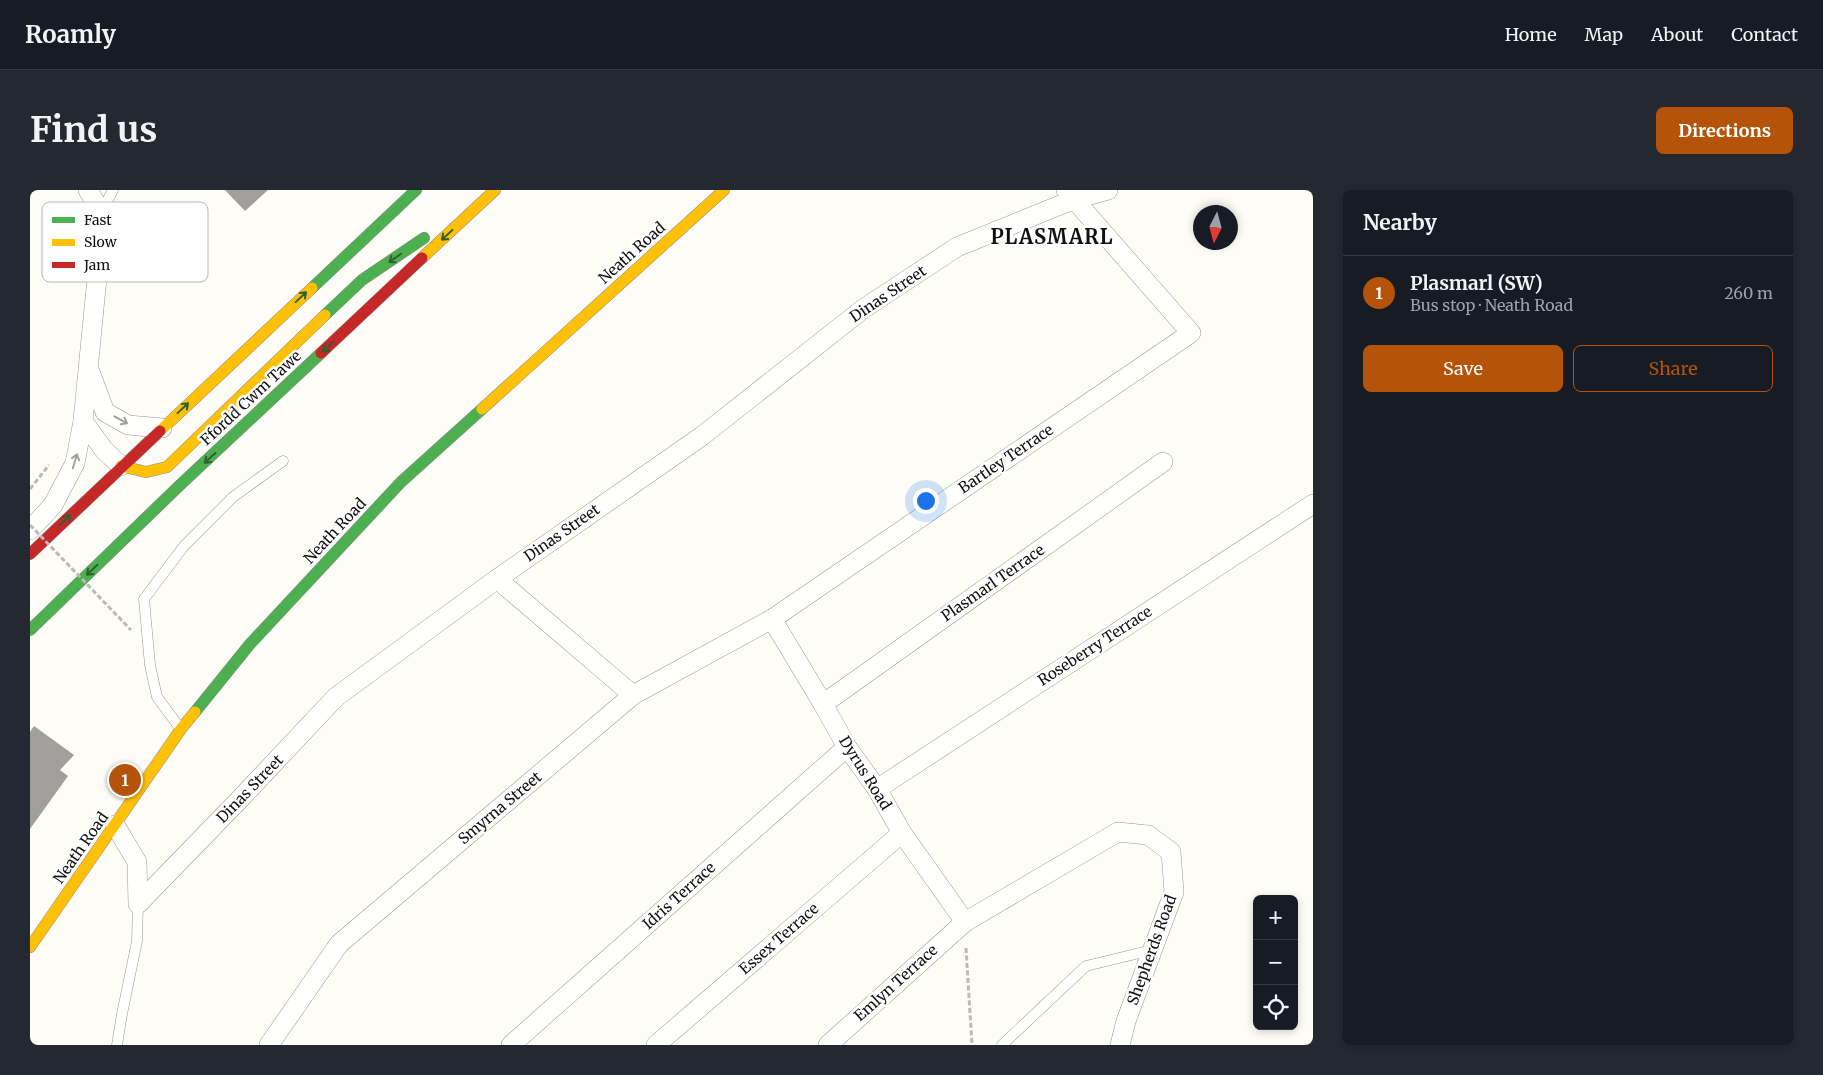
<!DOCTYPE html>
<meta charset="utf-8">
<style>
:root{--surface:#171b24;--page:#242831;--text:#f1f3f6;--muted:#9ea1a6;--line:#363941;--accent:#b45309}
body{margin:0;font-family:Merriweather,serif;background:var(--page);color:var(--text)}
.controls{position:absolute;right:15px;bottom:15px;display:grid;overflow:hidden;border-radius:8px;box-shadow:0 2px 8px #0003}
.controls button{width:45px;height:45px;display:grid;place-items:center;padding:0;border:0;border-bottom:1px solid var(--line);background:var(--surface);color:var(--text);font:25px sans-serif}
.compass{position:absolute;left:1163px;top:15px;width:45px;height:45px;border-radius:50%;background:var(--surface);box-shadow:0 2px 8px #0003;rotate:186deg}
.you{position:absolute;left:895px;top:310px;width:18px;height:18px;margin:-12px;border:4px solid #fff;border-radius:50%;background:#1a73e8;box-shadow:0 0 0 8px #1a73e833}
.badge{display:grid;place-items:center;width:32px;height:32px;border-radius:50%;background:var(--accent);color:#fff;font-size:16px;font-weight:700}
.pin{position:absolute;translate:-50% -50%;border:2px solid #fff;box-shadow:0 1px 5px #0006}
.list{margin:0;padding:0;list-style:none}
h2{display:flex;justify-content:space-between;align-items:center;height:65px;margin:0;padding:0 20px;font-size:21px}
h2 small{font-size:16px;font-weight:400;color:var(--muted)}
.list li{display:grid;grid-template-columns:32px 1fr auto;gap:15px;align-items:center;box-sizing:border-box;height:75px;padding:0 20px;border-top:1px solid var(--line)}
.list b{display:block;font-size:19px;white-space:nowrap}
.list p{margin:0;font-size:16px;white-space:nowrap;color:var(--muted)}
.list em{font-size:16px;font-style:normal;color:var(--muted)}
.actions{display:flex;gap:10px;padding:15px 20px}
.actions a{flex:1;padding:11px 0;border:1px solid var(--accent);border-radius:8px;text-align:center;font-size:18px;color:var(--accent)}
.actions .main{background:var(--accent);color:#fff}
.icon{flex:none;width:28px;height:28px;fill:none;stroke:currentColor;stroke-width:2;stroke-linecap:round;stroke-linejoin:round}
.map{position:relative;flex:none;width:1283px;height:855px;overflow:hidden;border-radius:8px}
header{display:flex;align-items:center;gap:30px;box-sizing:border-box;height:70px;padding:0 25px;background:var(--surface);border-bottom:1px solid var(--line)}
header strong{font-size:24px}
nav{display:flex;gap:28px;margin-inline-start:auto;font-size:18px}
.intro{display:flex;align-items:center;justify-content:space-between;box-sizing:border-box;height:120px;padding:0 30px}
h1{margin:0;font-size:35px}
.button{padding:12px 22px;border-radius:8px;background:var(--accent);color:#fff;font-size:18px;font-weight:700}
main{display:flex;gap:30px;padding:0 30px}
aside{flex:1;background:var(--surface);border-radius:8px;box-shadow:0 2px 8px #0003}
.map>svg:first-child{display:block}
.building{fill:#a19f9c}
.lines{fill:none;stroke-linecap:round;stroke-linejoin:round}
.lane-casing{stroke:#979795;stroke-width:11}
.street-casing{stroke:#979795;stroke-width:20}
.fast-casing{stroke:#8e8d8b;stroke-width:12}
.slow-casing{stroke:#8e8d8b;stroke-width:12}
.jam-casing{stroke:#8e8d8b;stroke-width:12}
.path{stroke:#b9b9b8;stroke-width:3;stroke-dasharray:5 2.5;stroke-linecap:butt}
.lane{stroke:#fffffe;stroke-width:10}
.street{stroke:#fffffe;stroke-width:19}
.fast{stroke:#4caf50;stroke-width:11}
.slow{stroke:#ffc107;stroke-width:11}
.jam{stroke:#c62828;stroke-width:11}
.path-bridge{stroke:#b9b9b8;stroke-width:3;stroke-dasharray:5 2.5;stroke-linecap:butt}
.oneway{stroke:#2e6030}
.oneway2{stroke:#a0a09f}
.labels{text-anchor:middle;stroke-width:5;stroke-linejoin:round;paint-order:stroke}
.street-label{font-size:15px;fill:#111;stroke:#fff}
.district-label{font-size:20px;font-weight:bold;letter-spacing:1px;fill:#111;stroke:#fff}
.key{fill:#fff;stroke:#b8b8b8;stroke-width:1}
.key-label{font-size:14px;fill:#111}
</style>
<header>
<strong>Roamly</strong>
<nav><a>Home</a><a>Map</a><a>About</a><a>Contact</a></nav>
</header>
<div class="intro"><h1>Find us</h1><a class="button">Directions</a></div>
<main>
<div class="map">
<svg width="1283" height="855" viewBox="0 0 1283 855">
<rect width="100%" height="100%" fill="#fdfcf7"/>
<g class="building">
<path d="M 195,0 L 238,0 L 215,21 Z"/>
<path d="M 4,536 L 44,565 L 30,580 L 38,586 L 0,639 L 0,542 Z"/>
</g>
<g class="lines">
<g class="lane-casing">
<g id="lane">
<path d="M 71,22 L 83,0"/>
<path d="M 150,538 L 127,507 L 120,475 L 114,409 L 154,356 L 203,307 L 253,271"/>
<path d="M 87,855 L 92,824 L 107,751 L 108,714"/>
<path d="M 972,855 L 1056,776 L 1122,760"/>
</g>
</g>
<g class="street-casing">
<g id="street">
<path d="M 58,0 L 71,22 L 70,57 L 53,231 L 74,260 L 91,276"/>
<path d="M 60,182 L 75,222 L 98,235 L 132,238"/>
<path d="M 0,340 L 23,315 L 45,273 L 53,231"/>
<path d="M 467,389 L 603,505"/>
<path d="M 742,429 L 793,514 L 817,557 L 847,599 L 872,643 L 935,732"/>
<path d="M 793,514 L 1133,272"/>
<path d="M 847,599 L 1283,314"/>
<path d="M 85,635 L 107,672 L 108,714 L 209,610 L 306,507 L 467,389 L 672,246 L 833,119 L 927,57 L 1045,9 L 1078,0"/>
<path d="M 239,855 L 309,754 L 603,505 L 742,429 L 1161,143 L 1036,0"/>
<path d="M 481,855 L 817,557"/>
<path d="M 626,855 L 872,643"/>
<path d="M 798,855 L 935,732 L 1088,642 L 1118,645 L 1141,662 L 1144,702 L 1096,831 L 1090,855"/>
</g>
</g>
<g class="fast-casing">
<g id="fast">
<path d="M 282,98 L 386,0"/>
<path d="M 295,125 L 332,90 L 394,48"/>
<path d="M 0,440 L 150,295 L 291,163"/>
<path d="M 165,522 L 220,454 L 371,292 L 452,219"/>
</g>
</g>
<g class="slow-casing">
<g id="slow">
<path d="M 392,68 L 465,0"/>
<path d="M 452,219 L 694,0"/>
<path d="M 130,241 L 282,98"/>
<path d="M 91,276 L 116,282 L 137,277 L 295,125"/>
<path d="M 0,757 L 151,539 L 165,522"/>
</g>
</g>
<g class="jam-casing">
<g id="jam">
<path d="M 291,163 L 392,68"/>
<path d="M 0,364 L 130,241"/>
</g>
</g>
<g class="path">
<path d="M 0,299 L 19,275"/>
<path d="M 936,758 L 942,855"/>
</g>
<use href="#lane" class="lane"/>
<use href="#street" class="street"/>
<use href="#fast" class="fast"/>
<use href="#slow" class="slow"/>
<use href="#jam" class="jam"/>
<path class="path-bridge" d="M 0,335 L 101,440"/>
</g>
<defs><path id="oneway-shaft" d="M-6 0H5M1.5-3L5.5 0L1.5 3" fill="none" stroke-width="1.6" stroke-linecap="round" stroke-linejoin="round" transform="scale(1.25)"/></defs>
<g class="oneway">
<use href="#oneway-shaft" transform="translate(417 45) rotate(137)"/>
<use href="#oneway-shaft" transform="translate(365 68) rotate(145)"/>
<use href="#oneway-shaft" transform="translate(271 107) rotate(-43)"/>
<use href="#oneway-shaft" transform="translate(298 157) rotate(137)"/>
<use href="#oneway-shaft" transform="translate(153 218) rotate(-43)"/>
<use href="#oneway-shaft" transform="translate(180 268) rotate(137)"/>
<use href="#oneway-shaft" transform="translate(35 330) rotate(-44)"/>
<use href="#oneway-shaft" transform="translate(62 380) rotate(136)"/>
</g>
<g class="oneway2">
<use href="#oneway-shaft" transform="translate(91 230) rotate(29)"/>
<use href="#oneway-shaft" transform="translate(45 271) rotate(-73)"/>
</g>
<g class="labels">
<g class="street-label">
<text transform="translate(602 63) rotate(-42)" y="5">Neath Road</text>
<text transform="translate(858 104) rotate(-34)" y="5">Dinas Street</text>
<text transform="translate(221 208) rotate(-43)" y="5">Ffordd Cwm Tawe</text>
<text transform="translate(976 269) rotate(-34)" y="5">Bartley Terrace</text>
<text transform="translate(305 341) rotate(-47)" y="5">Neath Road</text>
<text transform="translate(532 343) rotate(-35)" y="5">Dinas Street</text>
<text transform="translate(963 393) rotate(-35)" y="5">Plasmarl Terrace</text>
<text transform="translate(1065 456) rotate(-33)" y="5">Roseberry Terrace</text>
<text transform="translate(835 583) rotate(58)" y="5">Dyrus Road</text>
<text transform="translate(220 599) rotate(-46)" y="5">Dinas Street</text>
<text transform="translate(470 618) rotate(-40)" y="5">Smyrna Street</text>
<text transform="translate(51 658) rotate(-55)" y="5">Neath Road</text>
<text transform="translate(649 706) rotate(-42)" y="5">Idris Terrace</text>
<text transform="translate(749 749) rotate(-41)" y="5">Essex Terrace</text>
<text transform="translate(1122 760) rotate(-70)" y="5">Shepherds Road</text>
<text transform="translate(866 793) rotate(-42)" y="5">Emlyn Terrace</text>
</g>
<g class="district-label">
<text x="1022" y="54">PLASMARL</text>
</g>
</g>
<rect x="12" y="12" width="166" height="80" rx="8" class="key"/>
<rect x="22" y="27" width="23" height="6" fill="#4caf50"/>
<rect x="22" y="49" width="23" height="7" fill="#ffc107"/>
<rect x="22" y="72" width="23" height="6" fill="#c62828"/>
<g class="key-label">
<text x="54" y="35">Fast</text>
<text x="54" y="57">Slow</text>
<text x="54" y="80">Jam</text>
</g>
</svg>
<div class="controls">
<button>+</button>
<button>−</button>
<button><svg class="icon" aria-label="locate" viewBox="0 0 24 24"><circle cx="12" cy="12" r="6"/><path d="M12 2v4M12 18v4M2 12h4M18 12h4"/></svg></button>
</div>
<svg class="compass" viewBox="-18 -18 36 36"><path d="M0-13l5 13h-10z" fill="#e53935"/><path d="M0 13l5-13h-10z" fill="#9ea1a6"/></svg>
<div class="you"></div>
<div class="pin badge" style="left:95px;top:590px">1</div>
</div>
<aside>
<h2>Nearby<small></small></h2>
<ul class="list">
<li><span class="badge">1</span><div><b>Plasmarl (SW)</b><p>Bus stop · Neath Road</p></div><em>260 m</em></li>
</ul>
<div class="actions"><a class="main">Save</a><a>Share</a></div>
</aside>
</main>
